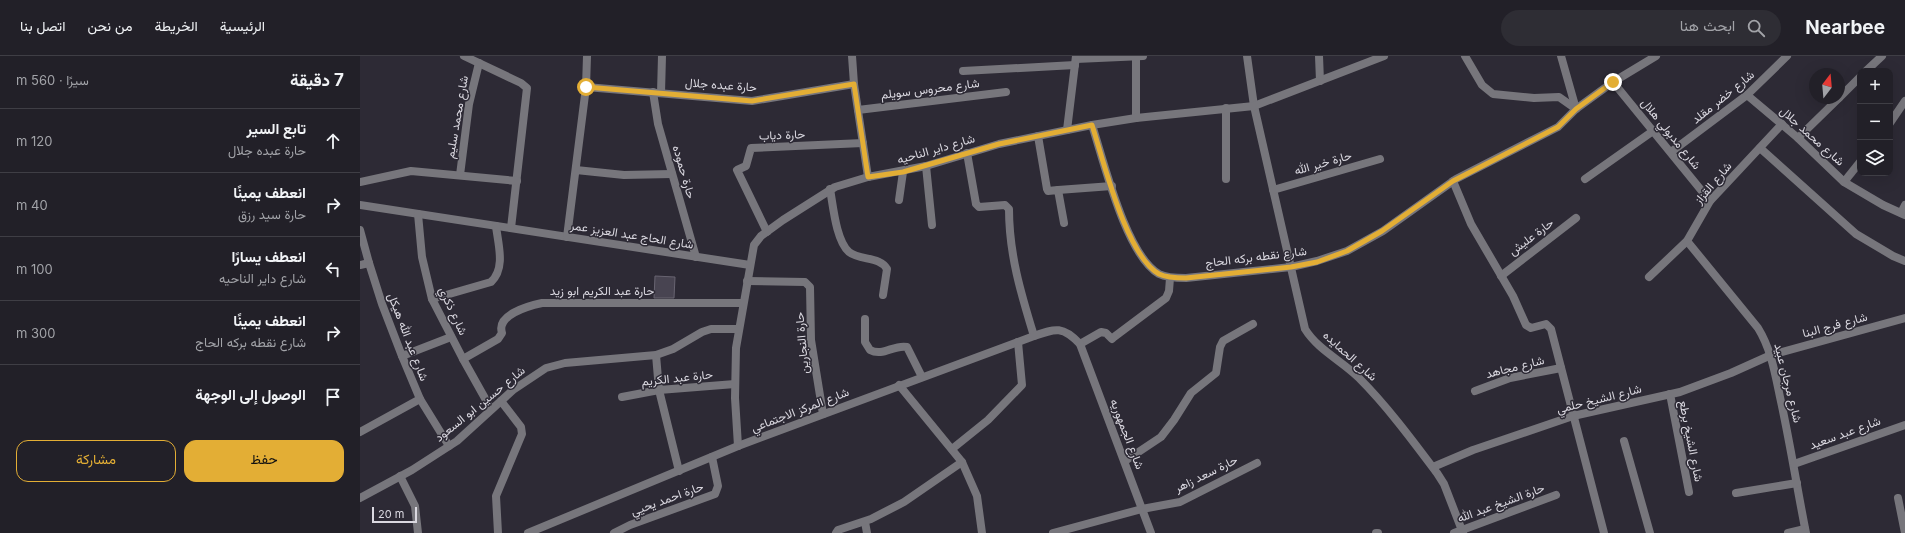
<!DOCTYPE html>
<html lang="ar">
<meta charset="utf-8">
<style>
:root{--surface:#222028;--page:#2e2d34;--text:#f1f3f6;--muted:#a2a3a8;--line:#3f3e45;--accent:#e3ae35}
body{margin:0;font-family:Inter,Vazirmatn,sans-serif;background:var(--page);color:var(--text);direction:rtl}
.controls{position:absolute;right:12px;top:12px;display:grid;overflow:hidden;border-radius:8px;box-shadow:0 4px 16px #0002}
.controls button{width:36px;height:36px;display:grid;place-items:center;padding:0;border:0;border-bottom:1px solid var(--line);background:var(--surface);color:var(--text);font:20px sans-serif}
.compass{position:absolute;left:1449px;top:12px;width:36px;height:36px;border-radius:50%;background:var(--surface);box-shadow:0 4px 16px #0002;rotate:16deg}
.scale{position:absolute;left:12px;bottom:10px;width:45px;box-sizing:border-box;padding-left:4px;border:2px solid #dad8e0;border-top:0;font-size:11px;line-height:14px;white-space:nowrap;color:#dad8e0;-webkit-text-stroke:3px #2d2a35;paint-order:stroke}
.stop{position:absolute;width:12px;height:12px;margin:-9px;border:3px solid #e3ae35;border-radius:50%;background:#fff}
.stop.end{background:#e3ae35;border-color:#fff;box-shadow:0 1px 4px #0008}
.list{margin:0;padding:0;list-style:none}
h2{display:flex;justify-content:space-between;align-items:center;height:52px;margin:0;padding:0 16px;font-size:17px}
h2 small{font-size:13px;font-weight:400;color:var(--muted)}
.list li{display:grid;grid-template-columns:26px 1fr auto;gap:12px;align-items:center;box-sizing:border-box;height:64px;padding:0 16px;border-top:1px solid var(--line)}
.list b{display:block;font-size:15px;white-space:nowrap}
.list p{margin:0;font-size:13px;white-space:nowrap;color:var(--muted)}
.list em{font-size:13px;font-style:normal;color:var(--muted)}
.actions{display:flex;gap:8px;padding:12px 16px}
.actions a{flex:1;padding:9px 0;border:1px solid var(--accent);border-radius:12px;text-align:center;font-size:14px;color:var(--accent)}
.actions .main{background:var(--accent);color:#111}
.icon{flex:none;width:22px;height:22px;fill:none;stroke:currentColor;stroke-width:2;stroke-linecap:round;stroke-linejoin:round}
.map{position:relative;flex:none;width:1545px;height:477px;overflow:hidden;direction:ltr}
header{display:flex;align-items:center;gap:24px;box-sizing:border-box;height:56px;padding:0 20px;background:var(--surface);border-bottom:1px solid var(--line)}
header strong{font-size:19px}
nav{display:flex;gap:22px;margin-inline-start:auto;font-size:14px}
.search{width:280px;height:36px;background:var(--page);display:flex;align-items:center;gap:10px;box-sizing:border-box;padding:0 14px;border-radius:22px;color:var(--muted);font-size:15px}
main{display:flex}
aside{flex:1;background:var(--surface)}
.map>svg:first-child{display:block}
.building{fill:#484451;stroke:#686471}
.lines{fill:none;stroke-linecap:round;stroke-linejoin:round}
.minor{stroke:#77767c;stroke-width:8}
.route{stroke:#e3ae35;stroke-width:5}
.labels{text-anchor:middle;stroke-width:3;stroke-linejoin:round;paint-order:stroke}
.street-label{font-size:12px;fill:#dad8e0;stroke:#2d2a35}
</style>
<header>
<strong>Nearbee</strong>
<div class="search"><svg class="icon" aria-label="search" viewBox="0 0 24 24"><circle cx="10" cy="10" r="6"/><path d="M15 15l6 6"/></svg>ابحث هنا</div>
<nav><a>الرئيسية</a><a>الخريطة</a><a>من نحن</a><a>اتصل بنا</a></nav>
</header>
<main>
<div class="map">
<svg width="1545" height="477" viewBox="0 0 1545 477">
<rect width="100%" height="100%" fill="#2d2a35"/>
<path class="building" d="M 295,220 L 315,221 L 314,242 L 294,242 Z"/>
<g class="lines">
<g class="minor">
<path d="M 104,0 L 161,27 L 167,32 L 151,172"/>
<path d="M 492,0 L 494,28 L 508,121"/>
<path d="M 887,0 L 894,50 L 945,273 C 958,294 982,305 999,322 C 1027,350 1053,385 1077,417 L 1084,428 L 1103,477"/>
<path d="M 959,0 L 960,25"/>
<path d="M 1105,0 L 1122,29 L 1133,38 L 1174,42 L 1199,41 L 1216,53"/>
<path d="M 1201,0 L 1216,53"/>
<path d="M 716,3 L 783,0"/>
<path d="M 603,15 L 715,9"/>
<path d="M 1506,15 L 1522,0"/>
<path d="M 1253,26 L 1350,145"/>
<path d="M 226,31 L 392,45 L 494,28"/>
<path d="M 293,36 L 298,68 L 336,201"/>
<path d="M 301,37 L 302,0"/>
<path d="M 1387,39 L 1438,82 L 1484,126 L 1523,149 L 1545,159"/>
<path d="M 1479,42 L 1500,21"/>
<path d="M 498,54 L 646,36"/>
<path d="M 776,62 L 776,0"/>
<path d="M 1530,67 L 1545,45"/>
<path d="M 732,69 C 744,106 766,199 799,218 C 807,222 817,222 826,222 L 931,211 L 957,205 L 987,195 L 1023,175 L 1096,123 L 1198,71 L 1216,53 L 1253,26 L 1296,0"/>
<path d="M 707,74 L 716,0"/>
<path d="M 678,80 L 687,133 L 688,135 L 698,134 L 704,167"/>
<path d="M 1438,82 L 1479,42"/>
<path d="M 1400,92 L 1496,178 L 1533,200 L 1545,205"/>
<path d="M 1311,96 L 1387,39 L 1427,0"/>
<path d="M 607,97 L 616,148 L 619,151 L 645,149 L 649,153 C 649,198 661,238 674,280"/>
<path d="M 566,110 L 572,169"/>
<path d="M 216,114 L 264,119 L 312,118"/>
<path d="M 100,119 L 109,48 L 119,7"/>
<path d="M 866,123 L 866,52"/>
<path d="M 1225,123 L 1293,75"/>
<path d="M 1093,125 L 1111,168 L 1153,240 L 1166,269 L 1171,272 L 1186,268 L 1191,273 L 1244,477"/>
<path d="M 0,126 L 51,115 L 157,125"/>
<path d="M 1484,126 L 1500,106"/>
<path d="M 470,133 C 473,149 476,185 489,196 C 500,205 520,200 527,213 L 523,239"/>
<path d="M 698,134 L 752,130"/>
<path d="M 913,134 L 1020,103"/>
<path d="M 539,144 L 543,116"/>
<path d="M 0,149 L 390,209"/>
<path d="M 1541,157 L 1545,149"/>
<path d="M 58,158 L 62,201 L 72,243 L 103,303 L 131,353"/>
<path d="M 0,174 L 9,207 L 22,248 L 42,300 L 60,343 L 89,390"/>
<path d="M 407,176 L 377,114 L 386,110 L 391,92 L 503,87"/>
<path d="M 207,181 L 226,31 L 227,0"/>
<path d="M 1327,185 L 1398,272 C 1411,293 1415,317 1420,341 C 1430,386 1437,432 1446,477"/>
<path d="M 0,209 L 9,207"/>
<path d="M 1141,220 L 1216,162"/>
<path d="M 1289,221 L 1327,185 L 1350,145 L 1422,68"/>
<path d="M 387,225 L 445,226 L 450,231 L 451,284 L 463,358"/>
<path d="M 72,243 L 131,226 C 146,212 138,188 136,170"/>
<path d="M 505,263 L 505,286 L 510,294 C 523,301 534,288 547,291 L 562,321"/>
<path d="M 720,288 L 741,276 L 746,277 L 752,283 L 754,281 L 806,242 L 809,235 L 810,222"/>
<path d="M 296,299 L 299,334 L 319,415"/>
<path d="M 42,300 L 91,281"/>
<path d="M 103,303 L 138,283 L 142,277 C 136,259 168,250 182,247 L 383,247"/>
<path d="M 539,329 L 602,406 L 617,440 L 622,477"/>
<path d="M 1115,335 L 1150,322 L 1201,312"/>
<path d="M 1310,338 L 1329,436"/>
<path d="M 262,341 L 299,334 L 375,328"/>
<path d="M 0,376 L 60,343"/>
<path d="M 1264,385 L 1290,477"/>
<path d="M 378,390 L 375,342 L 376,292 L 394,189 L 401,180 L 423,164 L 475,131 L 508,121 L 566,110 L 639,88 L 732,69 L 776,62 L 894,50 L 1024,0"/>
<path d="M 592,393 L 628,364 L 662,329 L 658,286"/>
<path d="M 765,405 L 801,381 L 814,364 L 831,337 L 856,317 L 860,291 L 863,285 L 893,268"/>
<path d="M 1434,408 L 1545,369"/>
<path d="M 1073,411 L 1113,394 L 1213,360 L 1320,336 L 1371,317 L 1411,299 L 1545,262"/>
<path d="M 40,420 L 55,450 L 58,477"/>
<path d="M 1376,437 L 1437,427"/>
<path d="M 0,442 L 52,414 L 97,385 L 153,334 L 186,312 L 205,307 L 296,299 L 313,293 L 342,276 L 351,273 L 378,273"/>
<path d="M 1538,442 L 1545,477"/>
<path d="M 505,466 L 507,477"/>
<path d="M 138,477 L 136,440 L 162,378 L 161,371 L 141,345"/>
<path d="M 168,477 L 378,390 L 674,280 C 696,272 703,270 720,288 L 791,477"/>
<path d="M 254,477 L 270,469 L 355,438 L 358,430 L 352,401"/>
<path d="M 476,477 L 478,474 L 511,463 L 544,446 L 602,406"/>
<path d="M 693,477 L 782,453 L 820,446 L 897,407"/>
<path d="M 1016,477 L 1018,477"/>
<path d="M 1094,477 L 1196,439"/>
<path d="M 1428,477 L 1445,473"/>
</g>
</g>
<g class="lines">
<path class="route" d="M 226,31 L 392,45 L 494,28 L 508,121 L 543,116 L 639,88 L 732,69 C 744,106 766,199 799,218 C 807,222 817,222 826,222 L 931,211 L 957,206 L 987,195 L 1022,175 L 1093,125 L 1198,71 L 1216,53 L 1253,26"/>
</g>
<g class="labels">
<g class="street-label">
<text transform="translate(361 29) rotate(4)" y="4">حارة عبده جلال</text>
<text transform="translate(570 33) rotate(-7)" y="4">شارع محروس سويلم</text>
<text transform="translate(1363 41) rotate(-39)" y="4">شارع خضر مقلد</text>
<text transform="translate(97 61) rotate(-80)" y="4">شارع محمد سليم</text>
<text transform="translate(1311 78) rotate(51)" y="4">شارع مدبولي هلال</text>
<text transform="translate(422 79) rotate(-2)" y="4">حارة دياب</text>
<text transform="translate(1452 80) rotate(42)" y="4">شارع محمد جلال</text>
<text transform="translate(576 93) rotate(-16)" y="4">شارع داير الناحيه</text>
<text transform="translate(963 107) rotate(-16)" y="4">حارة خير الله</text>
<text transform="translate(324 116) rotate(74)" y="4">حارة حموده</text>
<text transform="translate(1353 127) rotate(-50)" y="4">شارع القزاز</text>
<text transform="translate(272 179) rotate(9)" y="4">شارع الحاج عبد العزيز عمر</text>
<text transform="translate(1171 181) rotate(-37)" y="4">حارة عليش</text>
<text transform="translate(896 201) rotate(-7)" y="4">شارع نقطه بركه الحاج</text>
<text x="242" y="239">حارة عبد الكريم ابو زيد</text>
<text transform="translate(93 255) rotate(65)" y="4">شارع ذكري</text>
<text transform="translate(1475 269) rotate(-15)" y="4">شارع فرج البنا</text>
<text transform="translate(48 281) rotate(69)" y="4">شارع عبد الله هيكل</text>
<text transform="translate(442 287) rotate(-95)" y="4">حارة النجارين</text>
<text transform="translate(990 300) rotate(42)" y="4">شارع الحمايده</text>
<text transform="translate(1155 311) rotate(-14)" y="4">شارع مجاهد</text>
<text transform="translate(317 322) rotate(-6)" y="4">حارة عبد الكريم</text>
<text transform="translate(1428 327) rotate(76)" y="4">شارع مرجان عبيد</text>
<text transform="translate(1239 343) rotate(-14)" y="4">شارع الشيخ حلمي</text>
<text transform="translate(120 348) rotate(-39)" y="4">شارع حسين ابو السعود</text>
<text transform="translate(440 354) rotate(-21)" y="4">شارع المركز الاجتماعي</text>
<text transform="translate(1485 377) rotate(-20)" y="4">شارع عبد سعيد</text>
<text transform="translate(767 378) rotate(69)" y="4">شارع الجمهوريه</text>
<text transform="translate(1331 385) rotate(79)" y="4">شارع الشيخ برطع</text>
<text transform="translate(846 418) rotate(-26)" y="4">حارة سعد زاهر</text>
<text transform="translate(307 443) rotate(-20)" y="4">حارة احمد يحيي</text>
<text transform="translate(1141 447) rotate(-20)" y="4">حارة الشيخ عبد الله</text>
</g>
</g>
</svg>
<div class="controls">
<button>+</button>
<button>−</button>
<button><svg class="icon" aria-label="layers" viewBox="0 0 24 24"><path d="M12 4l9 5-9 5-9-5zM3 14l9 5 9-5"/></svg></button>
</div>
<svg class="compass" viewBox="-18 -18 36 36"><path d="M0-13l5 13h-10z" fill="#e53935"/><path d="M0 13l5-13h-10z" fill="#a2a3a8"/></svg>
<div class="scale">20 m</div>
<div class="stop" style="left:226px;top:31px"></div>
<div class="stop end" style="left:1253px;top:26px"></div>
</div>
<aside>
<h2>7 دقيقة<small>سيرًا · 560 m</small></h2>
<ul class="list">
<li><svg class="icon" aria-label="ahead" viewBox="0 0 24 24"><path d="M12 20V5M6 11l6-6 6 6"/></svg><div><b>تابع السير</b><p>حارة عبده جلال</p></div><em>120 m</em></li>
<li><svg class="icon" aria-label="right" viewBox="0 0 24 24"><path d="M7 20v-9h11M14 6l5 5-5 5"/></svg><div><b>انعطف يمينًا</b><p>حارة سيد رزق</p></div><em>40 m</em></li>
<li><svg class="icon" aria-label="left" viewBox="0 0 24 24"><path d="M17 20v-9H6M10 6l-5 5 5 5"/></svg><div><b>انعطف يسارًا</b><p>شارع داير الناحيه</p></div><em>100 m</em></li>
<li><svg class="icon" aria-label="right" viewBox="0 0 24 24"><path d="M7 20v-9h11M14 6l5 5-5 5"/></svg><div><b>انعطف يمينًا</b><p>شارع نقطه بركه الحاج</p></div><em>300 m</em></li>
<li><svg class="icon" aria-label="arrive" viewBox="0 0 24 24"><path d="M6 21V4h12l-3 4 3 4H6"/></svg><div><b>الوصول إلى الوجهة</b></div></li>
</ul>
<div class="actions"><a class="main">حفظ</a><a>مشاركة</a></div>
</aside>
</main>
